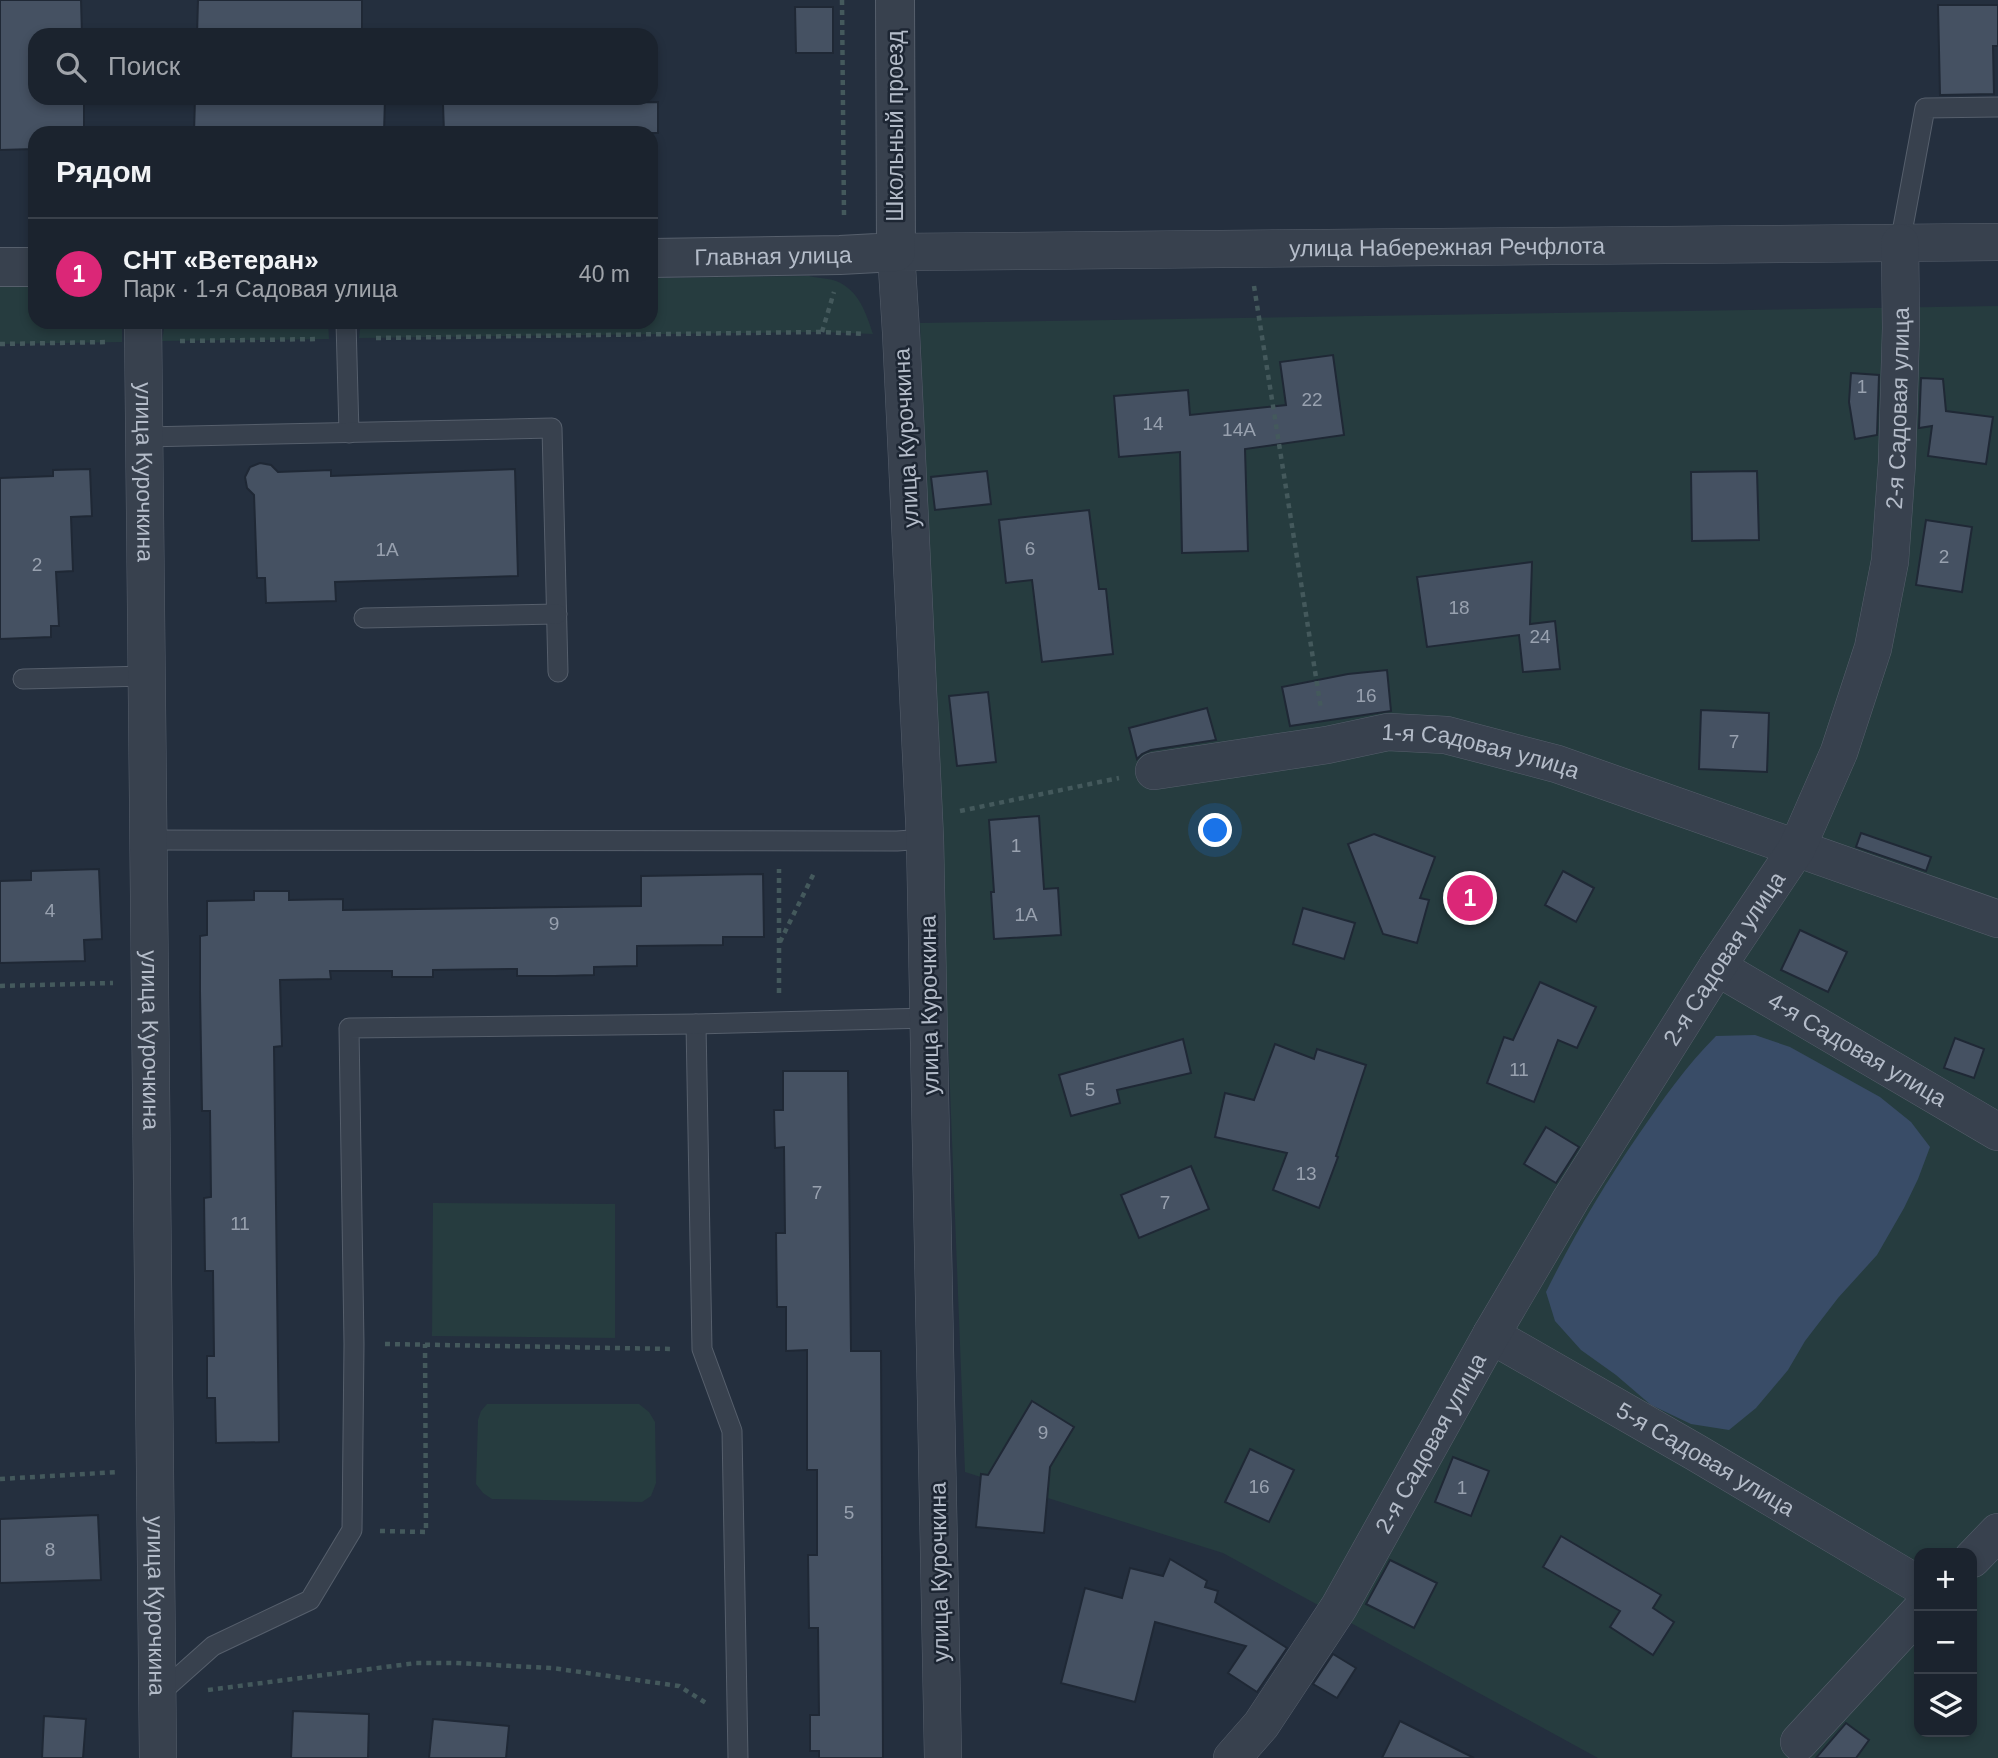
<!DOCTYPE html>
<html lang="ru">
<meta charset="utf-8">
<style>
:root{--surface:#1b232e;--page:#282f3a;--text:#f1f3f6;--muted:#a0a4aa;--line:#39404a;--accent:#db2777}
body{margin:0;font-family:Helvetica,sans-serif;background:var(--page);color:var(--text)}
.controls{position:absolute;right:21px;bottom:21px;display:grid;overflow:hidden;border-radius:14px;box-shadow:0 4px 10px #0003}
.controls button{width:63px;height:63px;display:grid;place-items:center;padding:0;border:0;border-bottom:2px solid var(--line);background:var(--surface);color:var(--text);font:35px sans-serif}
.you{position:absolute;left:1216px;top:831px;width:24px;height:24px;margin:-18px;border:5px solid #fff;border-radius:50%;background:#1a73e8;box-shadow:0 0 0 10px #1a73e833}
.badge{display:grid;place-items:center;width:46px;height:46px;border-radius:50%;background:var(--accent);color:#fff;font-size:23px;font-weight:700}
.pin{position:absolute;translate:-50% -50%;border:4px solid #fff;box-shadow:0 2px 7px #0006}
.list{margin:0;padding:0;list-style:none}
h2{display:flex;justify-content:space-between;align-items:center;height:91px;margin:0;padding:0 28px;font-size:30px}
h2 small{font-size:23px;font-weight:400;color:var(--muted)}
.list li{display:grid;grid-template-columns:46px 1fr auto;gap:21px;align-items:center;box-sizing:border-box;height:112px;padding:0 28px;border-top:2px solid var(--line)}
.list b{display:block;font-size:26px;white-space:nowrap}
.list p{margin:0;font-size:23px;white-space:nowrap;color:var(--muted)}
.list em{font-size:23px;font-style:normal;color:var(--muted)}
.icon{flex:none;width:38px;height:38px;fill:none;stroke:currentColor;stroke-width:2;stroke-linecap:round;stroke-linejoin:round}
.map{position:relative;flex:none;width:1998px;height:1758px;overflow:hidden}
.search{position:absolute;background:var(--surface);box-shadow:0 4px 10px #0003;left:28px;top:28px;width:630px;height:77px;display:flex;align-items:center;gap:18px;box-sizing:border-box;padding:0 24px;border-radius:21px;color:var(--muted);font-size:26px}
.panel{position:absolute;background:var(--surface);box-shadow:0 4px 10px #0003;left:28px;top:126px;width:630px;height:203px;border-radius:21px}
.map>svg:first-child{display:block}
.green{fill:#263c3f;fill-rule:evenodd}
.water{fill:#394c67}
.building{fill:#455162;stroke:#1f2835;stroke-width:2}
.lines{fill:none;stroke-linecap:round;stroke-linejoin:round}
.service-casing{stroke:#565f6c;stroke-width:21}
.minor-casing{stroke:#565f6c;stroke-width:38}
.tertiary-casing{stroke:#565f6c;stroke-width:40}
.path{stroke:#44595c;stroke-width:4.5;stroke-dasharray:5 5;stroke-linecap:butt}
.service{stroke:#38414e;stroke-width:19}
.minor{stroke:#38414e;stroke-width:37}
.tertiary{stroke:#38414e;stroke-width:38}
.labels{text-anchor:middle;stroke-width:5;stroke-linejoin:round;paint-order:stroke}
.number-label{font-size:19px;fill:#98a1af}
.street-label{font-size:23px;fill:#b4bcc9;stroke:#1d2633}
</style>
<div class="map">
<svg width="1998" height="1758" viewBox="0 0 1998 1758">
<rect width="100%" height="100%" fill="#242f3e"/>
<g class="green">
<path d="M 809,276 C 817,278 828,278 836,281 C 859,290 866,313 873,334 L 822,332 L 359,338 L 361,322 L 651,322 L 651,278 Z"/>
<path d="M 0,287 L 35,287 L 35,322 L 122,322 L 122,342 L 0,344 Z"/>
<path d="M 1998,306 L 1998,1758 L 1598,1758 L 1223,1553 L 965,1472 L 920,323 ZM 1919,1553 L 1972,1553 L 1972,1732 L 1919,1732 Z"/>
<path d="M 165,322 L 328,322 L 329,339 L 162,341 Z"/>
<path d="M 433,1203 L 615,1204 L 615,1338 L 432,1336 Z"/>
<path d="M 487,1404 L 639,1404 L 649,1412 L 655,1422 L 656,1483 L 651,1496 L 642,1502 L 492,1499 L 483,1493 L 476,1484 L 478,1420 L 481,1411 Z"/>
</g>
<path class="water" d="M 1755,1035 L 1790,1047 L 1880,1097 L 1911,1122 L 1930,1147 L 1918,1179 L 1904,1208 L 1877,1255 L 1838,1298 L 1805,1341 L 1788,1370 L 1756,1408 L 1729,1430 L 1691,1424 L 1651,1405 L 1616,1375 L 1581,1350 L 1555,1321 L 1546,1292 C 1573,1237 1604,1185 1639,1134 C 1663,1099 1686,1066 1716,1036 Z"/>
<g class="building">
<path d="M 0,0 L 81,0 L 82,35 L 35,35 L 35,98 L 84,98 L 84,133 L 35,133 L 35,149 L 0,150 Z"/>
<path d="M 198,0 L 362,0 L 362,35 L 197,35 Z"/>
<path d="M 1938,5 L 1998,5 L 1998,46 L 1993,46 L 1994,94 L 1940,95 Z"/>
<path d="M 795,7 L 833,7 L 833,53 L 796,53 Z"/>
<path d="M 195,98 L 385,98 L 384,133 L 194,133 Z"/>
<path d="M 658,102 L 658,133 L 444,133 L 443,104 Z"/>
<path d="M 1333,355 L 1344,435 L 1245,449 L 1248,551 L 1182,553 L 1180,452 L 1119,457 L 1114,396 L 1188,390 L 1190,415 L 1286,405 L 1280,362 Z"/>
<path d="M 1851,373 L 1879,375 L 1877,435 L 1855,439 L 1849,402 Z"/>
<path d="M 1921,378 L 1943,379 L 1946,411 L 1993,417 L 1986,464 L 1928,456 L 1932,426 L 1919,428 Z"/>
<path d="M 260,463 L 271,465 L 278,472 L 331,470 L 331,476 L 515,469 L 518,576 L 335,582 L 336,601 L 266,603 L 265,578 L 257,578 L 254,495 L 247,488 L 245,477 L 250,467 Z"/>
<path d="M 90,469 L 92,516 L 71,517 L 73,571 L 56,572 L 59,626 L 51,626 L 51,637 L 0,639 L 0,478 L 53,476 L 53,470 Z"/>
<path d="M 987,471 L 991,504 L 935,510 L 931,477 Z"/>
<path d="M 1757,471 L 1759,540 L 1692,541 L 1691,472 Z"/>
<path d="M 1089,510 L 1099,589 L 1106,589 L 1113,654 L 1042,662 L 1032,580 L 1006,583 L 999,520 Z"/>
<path d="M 1926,520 L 1972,527 L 1962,592 L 1916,585 Z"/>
<path d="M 1532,562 L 1530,624 L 1555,621 L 1560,669 L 1523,672 L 1519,635 L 1427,647 L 1417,577 Z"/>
<path d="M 1387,670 L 1391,711 L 1290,726 L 1282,687 L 1348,674 Z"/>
<path d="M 988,692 L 996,762 L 957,766 L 949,696 Z"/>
<path d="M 1207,708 L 1216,740 L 1151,750 L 1142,754 L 1137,759 L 1129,728 Z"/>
<path d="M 1701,710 L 1769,713 L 1767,772 L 1699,769 Z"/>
<path d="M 1039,816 L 1044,889 L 1058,888 L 1061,935 L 994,939 L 991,892 L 994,892 L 989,820 Z"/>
<path d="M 1861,833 L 1931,857 L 1926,871 L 1856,847 Z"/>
<path d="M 1374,834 L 1435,857 L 1420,898 L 1429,900 L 1417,943 L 1383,934 L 1348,844 Z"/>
<path d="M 99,869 L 102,939 L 84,940 L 85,961 L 0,963 L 0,881 L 31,880 L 31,871 Z"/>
<path d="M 1563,871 L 1594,888 L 1576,922 L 1545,905 Z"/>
<path d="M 763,874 L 764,937 L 723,937 L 723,945 L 637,946 L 637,966 L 594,967 L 594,975 L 555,976 L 517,976 L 517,969 L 433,970 L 433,977 L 392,977 L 392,971 L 330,971 L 331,979 L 280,980 L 282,1046 L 274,1047 L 279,1442 L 216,1443 L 215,1398 L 207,1398 L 207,1356 L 214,1356 L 213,1271 L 205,1271 L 204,1198 L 211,1197 L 210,1111 L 202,1111 L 200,991 L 200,936 L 207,935 L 207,901 L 254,900 L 254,891 L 289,891 L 289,900 L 343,899 L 343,910 L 641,906 L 641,876 Z"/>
<path d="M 1303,908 L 1355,923 L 1344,959 L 1293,944 Z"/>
<path d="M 1800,930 L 1847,952 L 1828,992 L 1781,970 Z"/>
<path d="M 1540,982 L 1596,1007 L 1577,1048 L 1558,1040 L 1534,1102 L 1487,1083 L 1504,1037 L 1513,1040 Z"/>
<path d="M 1955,1038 L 1984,1049 L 1974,1078 L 1944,1068 Z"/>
<path d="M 1183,1039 L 1191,1073 L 1117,1090 L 1120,1103 L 1071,1116 L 1059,1075 Z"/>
<path d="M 1275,1044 L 1314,1059 L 1317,1049 L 1366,1065 L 1336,1156 L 1338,1157 L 1319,1208 L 1273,1190 L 1287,1153 L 1215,1137 L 1225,1093 L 1254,1100 Z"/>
<path d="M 783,1071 L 848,1071 L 851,1351 L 881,1351 L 883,1758 L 819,1758 L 819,1751 L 810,1751 L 810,1715 L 819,1715 L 818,1628 L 809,1628 L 808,1555 L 817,1555 L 817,1470 L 807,1470 L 807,1350 L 786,1351 L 786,1307 L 777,1307 L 776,1233 L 785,1233 L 784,1147 L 775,1148 L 774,1110 L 783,1110 Z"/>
<path d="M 1546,1127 L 1579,1147 L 1556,1183 L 1524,1164 Z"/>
<path d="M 1191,1166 L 1209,1209 L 1139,1238 L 1121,1195 Z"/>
<path d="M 1032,1401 L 1074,1427 L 1050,1467 L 1044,1533 L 976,1527 L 981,1474 L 988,1475 Z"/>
<path d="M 1250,1449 L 1294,1470 L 1269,1522 L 1225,1502 Z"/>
<path d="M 1453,1457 L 1489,1471 L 1471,1516 L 1435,1502 Z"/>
<path d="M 98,1515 L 101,1580 L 0,1583 L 0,1519 Z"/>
<path d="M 1561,1536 L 1661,1595 L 1653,1608 L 1674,1622 L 1653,1655 L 1610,1627 L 1620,1611 L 1543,1567 Z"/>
<path d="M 1170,1559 L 1207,1581 L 1205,1587 L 1218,1591 L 1215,1602 L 1287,1648 L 1257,1692 L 1228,1673 L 1246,1646 L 1155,1622 L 1135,1702 L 1061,1683 L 1085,1588 L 1122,1598 L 1130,1568 L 1163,1576 Z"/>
<path d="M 1390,1560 L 1437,1583 L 1414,1628 L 1366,1604 Z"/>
<path d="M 1333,1654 L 1356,1668 L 1337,1698 L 1313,1684 Z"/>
<path d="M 293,1711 L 369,1714 L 368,1758 L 291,1758 Z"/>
<path d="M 44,1716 L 86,1719 L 83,1758 L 42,1758 Z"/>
<path d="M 433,1719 L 509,1726 L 506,1758 L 429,1758 Z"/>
<path d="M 1400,1721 L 1474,1758 L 1382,1758 Z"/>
<path d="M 1846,1723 L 1869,1740 L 1856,1758 L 1816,1758 Z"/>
</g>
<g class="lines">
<g class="service-casing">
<g id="service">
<path d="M 1900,243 L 1925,108 L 1998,107"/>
<path d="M 346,322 L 349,433"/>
<path d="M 145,437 L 552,428 L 558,672"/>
<path d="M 364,618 L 557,614"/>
<path d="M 23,679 L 147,676"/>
<path d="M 149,840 L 897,841 L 925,839"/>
<path d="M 696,1024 L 702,1349 L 732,1431 L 738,1758"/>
<path d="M 158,1695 L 213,1646 L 310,1600 L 352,1530 L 354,1344 L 349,1028 L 696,1024 L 929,1018"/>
</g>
</g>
<g class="minor-casing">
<g id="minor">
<path id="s1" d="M 143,322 L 158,1758"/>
<path id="s2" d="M 1154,771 L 1327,745 L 1388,732 L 1446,735 L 1557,764 L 1998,919"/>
<path id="s3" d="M 1717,967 L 1998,1132"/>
<path id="s4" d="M 1491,1335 L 1695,1452 L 1919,1585"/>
<path d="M 1972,1559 L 1998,1532"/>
<path d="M 1799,1742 L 1919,1612"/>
<path id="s5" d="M 943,1758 L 925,839 L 901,332 L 896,252 L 1998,242"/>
<path id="s6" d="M 1232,1758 L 1261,1725 L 1339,1607 L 1491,1335 L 1571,1199 L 1717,967 L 1797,848 L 1839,752 L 1873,648 L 1890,561 L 1897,462 L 1901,328 L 1900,243"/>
</g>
</g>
<g class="tertiary-casing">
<g id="tertiary">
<path id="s7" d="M 651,258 L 840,255 L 896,252 L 895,0"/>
<path d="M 0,267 L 35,267"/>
</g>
</g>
<g class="path">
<path d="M 842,0 L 844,216"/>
<path d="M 1254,286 L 1321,709"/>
<path d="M 822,332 L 834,292"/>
<path d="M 376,338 L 822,332 L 865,334"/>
<path d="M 180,341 L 319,339"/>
<path d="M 0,344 L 107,342"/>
<path d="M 960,811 L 1119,778"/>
<path d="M 780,942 L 815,871"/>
<path d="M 0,986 L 113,983"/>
<path d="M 779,993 L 779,869"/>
<path d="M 385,1344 L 673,1349"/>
<path d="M 0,1479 L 118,1472"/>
<path d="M 380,1531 L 426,1532 L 425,1344"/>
<path d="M 208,1690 L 416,1663 L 455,1663 L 552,1668 L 679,1686 L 706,1703"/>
</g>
<use href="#service" class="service"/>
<use href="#minor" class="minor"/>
<use href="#tertiary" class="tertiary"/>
</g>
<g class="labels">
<g class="number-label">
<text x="1862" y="393">1</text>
<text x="1312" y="406">22</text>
<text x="1153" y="430">14</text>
<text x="1239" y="436">14А</text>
<text x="1030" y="555">6</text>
<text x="387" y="556">1А</text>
<text x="1944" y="563">2</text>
<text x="37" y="571">2</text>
<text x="1459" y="614">18</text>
<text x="1540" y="643">24</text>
<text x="1366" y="702">16</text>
<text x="1734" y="748">7</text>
<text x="1016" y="852">1</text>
<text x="50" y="917">4</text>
<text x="1026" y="921">1А</text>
<text x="554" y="930">9</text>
<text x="1519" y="1076">11</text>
<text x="1090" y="1096">5</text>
<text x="1306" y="1180">13</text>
<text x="817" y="1199">7</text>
<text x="1165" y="1209">7</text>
<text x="240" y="1230">11</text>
<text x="1043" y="1439">9</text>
<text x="1259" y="1493">16</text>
<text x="1462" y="1494">1</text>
<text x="849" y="1519">5</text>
<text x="50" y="1556">8</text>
</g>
<g class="street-label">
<text transform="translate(895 126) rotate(-90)" y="8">Школьный проезд</text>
<text dy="8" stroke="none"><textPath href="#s5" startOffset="2058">улица Набережная Речфлота</textPath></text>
<text dy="8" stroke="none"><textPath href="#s7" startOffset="122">Главная улица</textPath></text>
<text dy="8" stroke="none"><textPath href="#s6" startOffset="1528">2-я Садовая улица</textPath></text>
<text transform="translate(906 438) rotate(-93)" y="8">улица Курочкина</text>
<text dy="8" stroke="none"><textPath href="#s1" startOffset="150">улица Курочкина</textPath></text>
<text dy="8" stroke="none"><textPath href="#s2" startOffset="332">1-я Садовая улица</textPath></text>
<text dy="8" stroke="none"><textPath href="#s6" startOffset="940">2-я Садовая улица</textPath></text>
<text transform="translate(929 1005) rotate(-91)" y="8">улица Курочкина</text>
<text dy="8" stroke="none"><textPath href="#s1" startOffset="718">улица Курочкина</textPath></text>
<text dy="8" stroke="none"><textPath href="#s3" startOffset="163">4-я Садовая улица</textPath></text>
<text dy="8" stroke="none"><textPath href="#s6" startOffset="373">2-я Садовая улица</textPath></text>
<text dy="8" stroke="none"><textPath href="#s4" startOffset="248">5-я Садовая улица</textPath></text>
<text transform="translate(939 1572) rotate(-91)" y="8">улица Курочкина</text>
<text dy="8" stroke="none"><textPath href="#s1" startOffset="1284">улица Курочкина</textPath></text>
</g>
</g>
</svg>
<div class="controls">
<button>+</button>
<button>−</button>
<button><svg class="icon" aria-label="layers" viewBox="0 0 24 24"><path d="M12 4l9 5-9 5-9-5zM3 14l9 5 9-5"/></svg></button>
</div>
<div class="you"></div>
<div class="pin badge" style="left:1470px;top:898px">1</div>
<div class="search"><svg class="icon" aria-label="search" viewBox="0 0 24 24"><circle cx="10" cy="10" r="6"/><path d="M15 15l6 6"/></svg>Поиск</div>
<section class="panel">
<h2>Рядом<small></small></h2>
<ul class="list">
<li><span class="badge">1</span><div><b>СНТ «Ветеран»</b><p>Парк · 1-я Садовая улица</p></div><em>40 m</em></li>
</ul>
</section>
</div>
